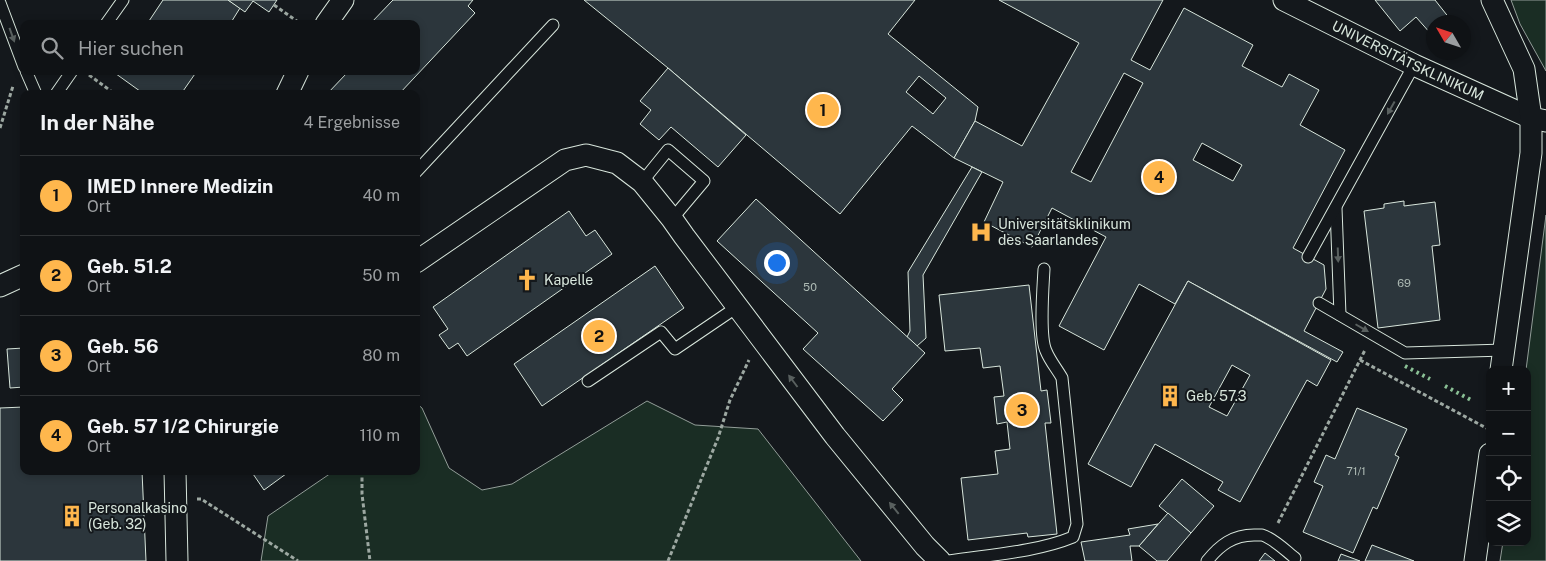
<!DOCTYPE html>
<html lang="de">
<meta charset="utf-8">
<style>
:root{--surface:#0f1215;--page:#181b1e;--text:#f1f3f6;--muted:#9b9ea0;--line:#2f3234;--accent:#ffb74d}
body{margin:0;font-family:"Public Sans",sans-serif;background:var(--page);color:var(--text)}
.controls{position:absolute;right:15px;bottom:15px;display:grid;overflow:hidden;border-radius:10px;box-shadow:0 2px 8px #0003}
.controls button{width:45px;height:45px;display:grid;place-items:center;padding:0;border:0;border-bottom:1px solid var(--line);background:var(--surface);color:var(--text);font:25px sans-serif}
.compass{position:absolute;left:1426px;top:15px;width:45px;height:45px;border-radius:50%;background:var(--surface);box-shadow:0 2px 8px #0003;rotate:309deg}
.you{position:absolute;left:776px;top:262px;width:18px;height:18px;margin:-12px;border:4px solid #fff;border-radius:50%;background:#1a73e8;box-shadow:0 0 0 8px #1a73e833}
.badge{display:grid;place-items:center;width:32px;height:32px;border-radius:50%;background:var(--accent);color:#111;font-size:16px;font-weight:700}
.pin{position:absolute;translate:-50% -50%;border:2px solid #fff;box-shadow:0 1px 5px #0006}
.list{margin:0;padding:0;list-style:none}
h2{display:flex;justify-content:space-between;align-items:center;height:65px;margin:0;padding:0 20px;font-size:21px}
h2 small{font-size:16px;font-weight:400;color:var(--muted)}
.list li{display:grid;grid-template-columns:32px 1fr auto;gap:15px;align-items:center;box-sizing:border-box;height:80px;padding:0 20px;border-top:1px solid var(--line)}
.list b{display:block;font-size:19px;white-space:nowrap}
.list p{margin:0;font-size:16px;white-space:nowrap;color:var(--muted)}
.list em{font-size:16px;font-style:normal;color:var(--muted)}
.icon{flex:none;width:28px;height:28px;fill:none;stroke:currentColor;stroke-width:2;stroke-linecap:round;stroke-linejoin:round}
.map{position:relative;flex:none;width:1546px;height:561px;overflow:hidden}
.search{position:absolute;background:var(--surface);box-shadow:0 2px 8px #0003;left:20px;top:20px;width:400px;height:55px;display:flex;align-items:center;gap:12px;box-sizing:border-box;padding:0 18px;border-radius:10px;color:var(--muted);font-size:19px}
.panel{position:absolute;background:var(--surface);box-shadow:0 2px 8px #0003;left:20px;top:90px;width:400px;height:385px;border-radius:10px}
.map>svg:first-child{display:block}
.green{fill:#1a2d24;stroke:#939e99}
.building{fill:#2c363c;stroke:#d8e6dc;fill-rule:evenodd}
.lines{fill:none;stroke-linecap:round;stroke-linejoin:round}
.lane-casing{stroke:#d8e6dc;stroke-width:13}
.street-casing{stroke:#d8e6dc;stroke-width:23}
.path{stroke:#9da8a2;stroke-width:3;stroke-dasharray:4 2.5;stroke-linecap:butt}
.lane{stroke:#14181c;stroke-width:11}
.street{stroke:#14181c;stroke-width:21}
.hedge{stroke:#8ac095;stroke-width:4;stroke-dasharray:2.5 4;stroke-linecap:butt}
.oneway{fill:#59605f}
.labels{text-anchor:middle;stroke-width:4;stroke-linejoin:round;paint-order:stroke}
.number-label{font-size:11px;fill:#adbab4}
.street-label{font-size:14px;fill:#d8e6dc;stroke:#14181c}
.poi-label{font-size:14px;fill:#d8e6dc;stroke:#14181c;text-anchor:start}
</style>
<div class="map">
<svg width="1546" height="561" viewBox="0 0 1546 561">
<rect width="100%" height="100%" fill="#14181c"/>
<g class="green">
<path d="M 1511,0 L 1546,0 L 1546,71 L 1520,24 Z"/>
<path d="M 1546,215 L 1546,561 L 1500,561 L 1503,542 L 1527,542 L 1527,370 L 1526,370 Z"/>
<path d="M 647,401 L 695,425 L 758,429 L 861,561 L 261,561 L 268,516 L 334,471 L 416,471 L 416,403 L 422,408 L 449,468 L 482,490 L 512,484 Z"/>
</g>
<g class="building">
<path d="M 163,0 L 228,0 L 240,8 L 230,24 L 147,24 Z"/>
<path d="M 228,0 L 277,0 L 269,12 L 253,1 L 245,12 Z"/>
<path d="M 393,0 L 473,0 L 468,6 L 475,13 L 399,94 L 395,94 L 391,90 L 388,94 L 327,94 L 346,74 L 343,71 L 416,71 L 416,24 L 370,24 Z"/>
<path d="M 584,0 L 915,0 L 888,34 L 978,107 L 975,121 L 954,158 L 912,126 L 840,214 L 668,68 ZM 919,76 L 946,98 L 933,114 L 906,92 Z"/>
<path d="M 999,0 L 1163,0 L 1131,60 L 1150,70 L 1184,8 L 1253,45 L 1242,66 L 1282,87 L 1289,74 L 1319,90 L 1300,125 L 1345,150 L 1293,248 L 1324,265 L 1326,289 L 1304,331 L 1343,352 L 1337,362 L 1188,281 L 1175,304 L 1139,284 L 1104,350 L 1059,326 L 1106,237 L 1052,208 L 1032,247 L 984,222 L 1003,182 L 954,158 L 975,121 L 1022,146 L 1079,43 ZM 1124,73 L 1143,83 L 1091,182 L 1071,172 ZM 1202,143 L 1242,165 L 1233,181 L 1193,160 Z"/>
<path d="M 1375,0 L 1435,0 L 1450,19 L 1445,22 L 1434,22 L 1434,32 L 1431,34 L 1416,17 L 1400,31 Z"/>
<path d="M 668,68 L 746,135 L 718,167 L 671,127 L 659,140 L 640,124 L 651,110 L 640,101 Z"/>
<path d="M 112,71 L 197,71 L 181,94 L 144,94 Z"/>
<path d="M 972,167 L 982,172 L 923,275 L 926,338 L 917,346 L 907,337 L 910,331 L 908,272 Z"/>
<path d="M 756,199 L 925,353 L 892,389 L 903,400 L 883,421 L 803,349 L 818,333 L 717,241 Z"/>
<path d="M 1404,201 L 1404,206 L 1435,202 L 1440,245 L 1432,246 L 1440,320 L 1378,328 L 1364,211 L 1384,208 L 1384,204 Z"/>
<path d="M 569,211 L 586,236 L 595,230 L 612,254 L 467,356 L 458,343 L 449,349 L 439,335 L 448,329 L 433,307 Z"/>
<path d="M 655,266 L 684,308 L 542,406 L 514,364 Z"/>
<path d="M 1188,281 L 1331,360 L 1317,386 L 1307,380 L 1240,502 L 1218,490 L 1223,482 L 1155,444 L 1131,487 L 1088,464 ZM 1232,365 L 1250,375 L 1227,416 L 1209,407 Z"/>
<path d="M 1029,285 L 1041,391 L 1047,390 L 1051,423 L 1045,423 L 1057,534 L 1028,537 L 1027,533 L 968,540 L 961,478 L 998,474 L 995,451 L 1010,449 L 1007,422 L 997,424 L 994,397 L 1004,396 L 1000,366 L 983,368 L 980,348 L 945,351 L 939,295 Z"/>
<path d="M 24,348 L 24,387 L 10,388 L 7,349 Z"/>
<path d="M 24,407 L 24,471 L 142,471 L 146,561 L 0,561 L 0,408 Z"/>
<path d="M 1357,408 L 1407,429 L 1395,455 L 1399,457 L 1377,509 L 1373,507 L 1353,553 L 1303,532 L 1323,486 L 1314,482 L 1326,455 L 1335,459 Z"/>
<path d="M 251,471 L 290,471 L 264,490 Z"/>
<path d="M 1182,479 L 1214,506 L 1191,533 L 1159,506 Z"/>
<path d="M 1168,513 L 1191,533 L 1167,561 L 1157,561 L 1139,546 Z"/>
<path d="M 1158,524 L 1139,546 L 1130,546 L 1132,561 L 1085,561 L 1081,542 L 1130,535 L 1128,529 Z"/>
<path d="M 1372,545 L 1414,561 L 1365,561 Z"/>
<path d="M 1265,553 L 1275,561 L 1259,561 Z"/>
<path d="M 1341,554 L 1360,561 L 1338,561 Z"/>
</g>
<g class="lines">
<g class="lane-casing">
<g id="lane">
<path d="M 0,3 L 24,67"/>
<path d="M 106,24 L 123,0"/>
<path d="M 26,71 L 36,94"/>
<path d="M 56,94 L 72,71"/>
<path d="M 416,172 L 553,25"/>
<path d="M 642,182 L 668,150 L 704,181 L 672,219"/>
<path d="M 1336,208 L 1340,315"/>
<path d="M 1308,257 L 1414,65"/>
<path d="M 1319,303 L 1405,353 L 1504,350"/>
<path d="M 588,381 L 661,332 L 675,349 L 737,307"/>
<path d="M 949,561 C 988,555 1037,552 1073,537 L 1077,524 L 1062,378 C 1057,369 1050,361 1046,351 C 1039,336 1043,288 1044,269"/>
<path d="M 1207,561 C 1220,545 1233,535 1254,535 C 1257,535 1259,535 1262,535 C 1273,538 1286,551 1295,558"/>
</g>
</g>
<g class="street-casing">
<g id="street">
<path id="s1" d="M 1284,0 L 1414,65 L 1531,118 L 1546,121"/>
<path d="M 1492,0 L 1524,69 L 1531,118 L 1531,153 L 1501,370"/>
<path d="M 326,24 L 343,0"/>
<path d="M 287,94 L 298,71"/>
<path d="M 416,262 L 565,160 L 586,155 L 617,163 L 642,182 L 672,219 L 684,236 L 835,436 L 925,546 L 940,561"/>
<path d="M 0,286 L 24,275"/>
<path d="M 175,471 L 177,561"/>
<path d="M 1475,561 L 1490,454"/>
</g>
</g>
<g class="path">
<path d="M 274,5 L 301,24"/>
<path d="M 89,75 L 115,94"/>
<path d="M 0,128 L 13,86"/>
<path d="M 1360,360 L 1490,430"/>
<path d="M 362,471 L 362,494 L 370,561"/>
<path d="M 197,499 L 201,499 L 298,561"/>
<path d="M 1278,523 L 1365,350"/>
<path d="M 668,561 L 718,438 L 730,400 L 749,360"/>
</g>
<use href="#lane" class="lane"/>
<use href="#street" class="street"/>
<g class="hedge">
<path d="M 1405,366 L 1430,379"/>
<path d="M 1445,386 L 1471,400"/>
</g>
</g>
<defs><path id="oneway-solid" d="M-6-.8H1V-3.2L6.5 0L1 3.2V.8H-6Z" transform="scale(1.25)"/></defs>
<g class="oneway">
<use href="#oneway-solid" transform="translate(12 35) rotate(70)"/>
<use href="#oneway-solid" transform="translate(1391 108) rotate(119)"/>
<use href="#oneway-solid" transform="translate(1338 255) rotate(88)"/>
<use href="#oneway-solid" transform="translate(1362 328) rotate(30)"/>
<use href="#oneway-solid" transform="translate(793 381) rotate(-127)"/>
<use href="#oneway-solid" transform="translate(894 508) rotate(-129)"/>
</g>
<defs>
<g id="hospital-bare" transform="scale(1.725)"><path d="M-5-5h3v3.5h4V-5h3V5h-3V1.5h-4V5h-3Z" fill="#ffb74d" stroke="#14181c" stroke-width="2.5" paint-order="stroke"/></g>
<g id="church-bare" transform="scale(1.725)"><path d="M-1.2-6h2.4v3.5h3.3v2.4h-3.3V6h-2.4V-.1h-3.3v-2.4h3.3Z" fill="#ffb74d" stroke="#14181c" stroke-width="2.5" paint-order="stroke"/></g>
<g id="building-bare" transform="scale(1.725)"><path d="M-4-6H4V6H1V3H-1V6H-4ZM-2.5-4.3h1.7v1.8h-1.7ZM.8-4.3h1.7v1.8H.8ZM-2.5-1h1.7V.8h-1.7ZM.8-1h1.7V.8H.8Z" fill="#ffb74d" stroke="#14181c" stroke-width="2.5" paint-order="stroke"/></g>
</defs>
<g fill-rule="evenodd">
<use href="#hospital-bare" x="981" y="232"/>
<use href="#church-bare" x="527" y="280"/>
<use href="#building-bare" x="1170" y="396"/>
<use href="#building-bare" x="72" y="516"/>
</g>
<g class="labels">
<g class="number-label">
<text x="1404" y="287">69</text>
<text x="810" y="291">50</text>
<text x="1356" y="475">71/1</text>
</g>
<g class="street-label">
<text dy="5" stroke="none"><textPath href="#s1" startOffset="138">UNIVERSITÄTSKLINIKUM</textPath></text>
</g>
<g class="poi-label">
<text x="998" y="229">Universitätsklinikum<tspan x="998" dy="16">des Saarlandes</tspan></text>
<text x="544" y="285">Kapelle</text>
<text x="1186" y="401">Geb. 57.3</text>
<text x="88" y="513">Personalkasino<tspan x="88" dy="16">(Geb. 32)</tspan></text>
</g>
</g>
</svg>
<div class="controls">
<button>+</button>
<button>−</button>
<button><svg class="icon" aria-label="locate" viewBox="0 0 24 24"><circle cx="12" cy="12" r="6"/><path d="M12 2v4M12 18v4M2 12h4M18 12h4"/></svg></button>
<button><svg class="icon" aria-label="layers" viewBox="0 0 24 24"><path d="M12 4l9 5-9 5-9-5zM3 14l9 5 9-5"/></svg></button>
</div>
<svg class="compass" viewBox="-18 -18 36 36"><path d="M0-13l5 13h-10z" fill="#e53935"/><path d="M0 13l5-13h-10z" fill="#9b9ea0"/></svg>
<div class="you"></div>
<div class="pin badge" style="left:823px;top:110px">1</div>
<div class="pin badge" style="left:599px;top:336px">2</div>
<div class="pin badge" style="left:1022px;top:410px">3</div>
<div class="pin badge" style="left:1159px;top:177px">4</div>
<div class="search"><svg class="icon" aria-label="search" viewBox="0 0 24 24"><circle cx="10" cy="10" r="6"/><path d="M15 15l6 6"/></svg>Hier suchen</div>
<section class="panel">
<h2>In der Nähe<small>4 Ergebnisse</small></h2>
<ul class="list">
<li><span class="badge">1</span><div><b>IMED Innere Medizin</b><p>Ort</p></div><em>40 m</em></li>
<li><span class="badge">2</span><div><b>Geb. 51.2</b><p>Ort</p></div><em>50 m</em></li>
<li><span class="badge">3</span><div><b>Geb. 56</b><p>Ort</p></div><em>80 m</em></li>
<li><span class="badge">4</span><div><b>Geb. 57 1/2 Chirurgie</b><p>Ort</p></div><em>110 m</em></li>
</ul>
</section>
</div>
